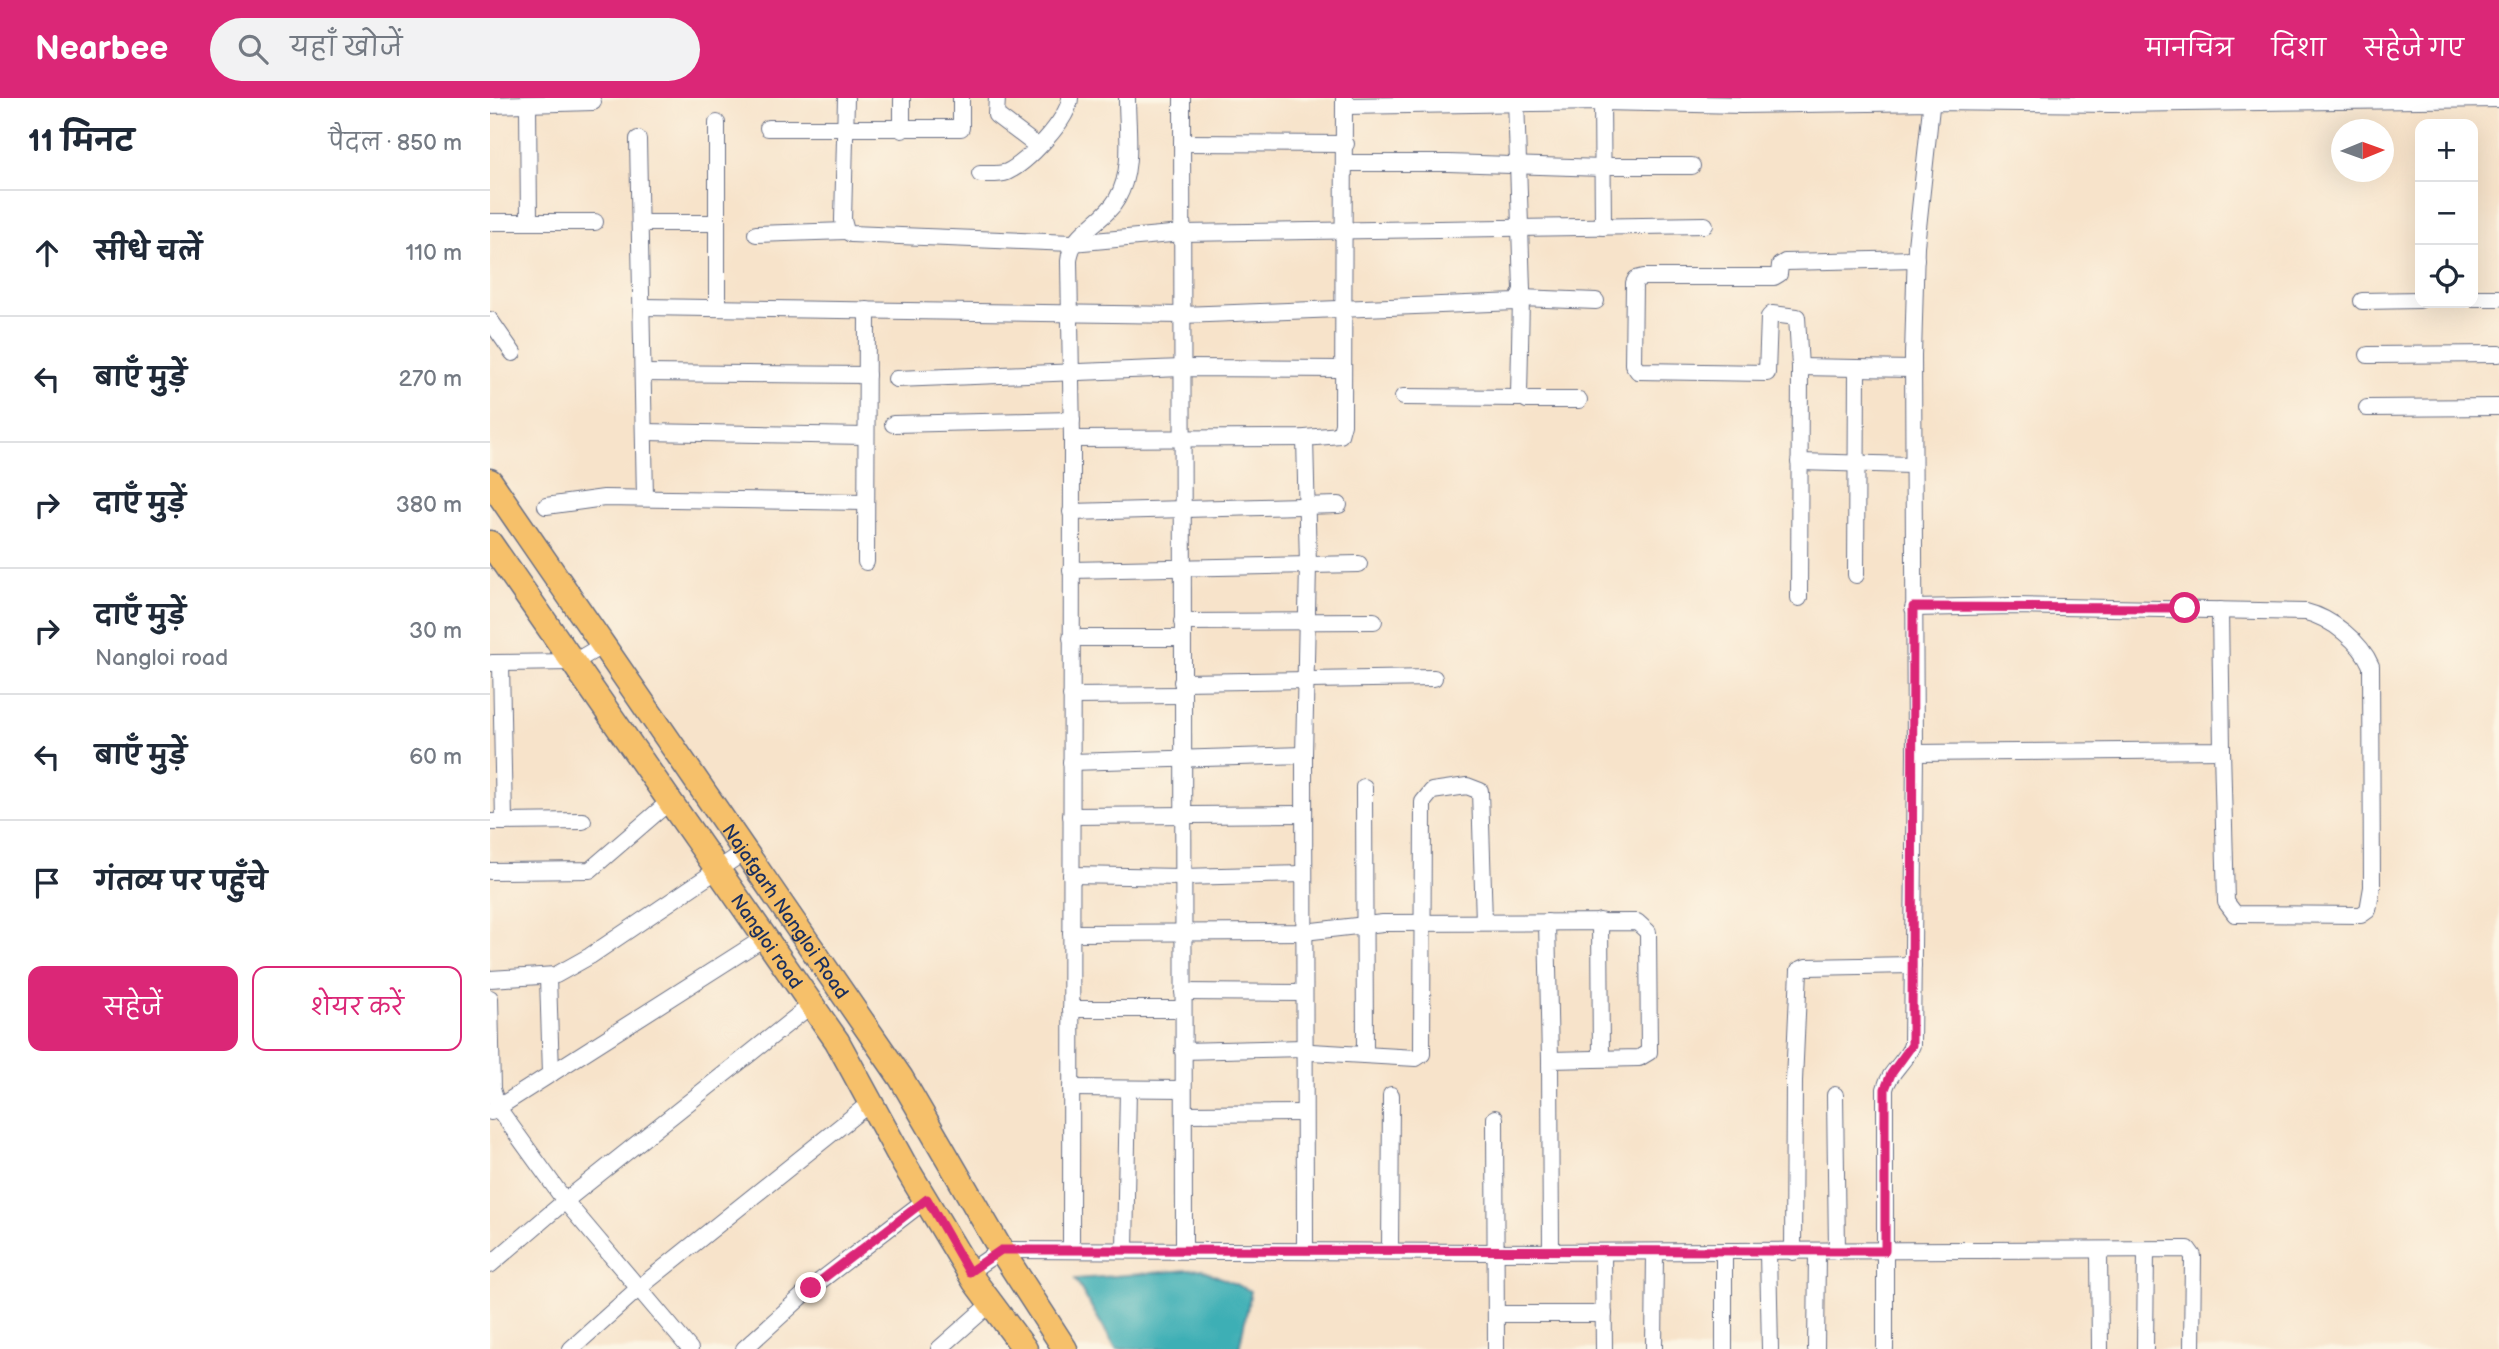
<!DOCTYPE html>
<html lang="hi">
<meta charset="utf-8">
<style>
:root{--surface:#fff;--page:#f2f2f3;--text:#1f2937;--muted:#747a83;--line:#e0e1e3;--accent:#db2777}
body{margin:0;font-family:"Balsamiq Sans","Playpen Sans Deva",sans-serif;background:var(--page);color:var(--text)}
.controls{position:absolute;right:21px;top:21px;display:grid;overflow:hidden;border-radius:14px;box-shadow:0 7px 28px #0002}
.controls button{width:63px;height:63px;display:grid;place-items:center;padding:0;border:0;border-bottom:2px solid var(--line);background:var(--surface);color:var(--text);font:35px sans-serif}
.compass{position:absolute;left:1841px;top:21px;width:63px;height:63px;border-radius:50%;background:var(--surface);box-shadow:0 7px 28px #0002;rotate:89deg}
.stop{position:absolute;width:21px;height:21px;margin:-16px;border:5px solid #db2777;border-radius:50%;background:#fff}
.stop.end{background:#db2777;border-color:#fff;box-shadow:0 2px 7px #0008}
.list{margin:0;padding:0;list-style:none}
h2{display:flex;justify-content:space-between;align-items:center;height:91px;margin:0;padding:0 28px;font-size:30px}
h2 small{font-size:23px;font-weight:400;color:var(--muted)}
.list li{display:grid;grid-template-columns:46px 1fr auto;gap:21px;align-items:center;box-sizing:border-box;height:126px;padding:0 28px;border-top:2px solid var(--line)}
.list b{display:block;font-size:26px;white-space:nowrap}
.list p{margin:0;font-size:23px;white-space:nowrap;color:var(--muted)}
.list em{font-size:23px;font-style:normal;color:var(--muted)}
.actions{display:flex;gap:14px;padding:21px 28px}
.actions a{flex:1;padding:16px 0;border:2px solid var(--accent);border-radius:14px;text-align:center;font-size:24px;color:var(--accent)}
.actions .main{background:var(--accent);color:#fff}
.icon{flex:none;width:38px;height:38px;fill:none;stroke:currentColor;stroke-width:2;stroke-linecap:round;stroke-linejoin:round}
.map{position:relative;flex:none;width:2009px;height:1251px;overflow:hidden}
header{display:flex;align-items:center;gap:42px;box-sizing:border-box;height:98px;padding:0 35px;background:var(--accent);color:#fff}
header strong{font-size:33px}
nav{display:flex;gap:38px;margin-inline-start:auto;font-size:24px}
.search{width:490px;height:63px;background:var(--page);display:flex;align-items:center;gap:18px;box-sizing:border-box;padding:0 24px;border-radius:38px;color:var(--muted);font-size:26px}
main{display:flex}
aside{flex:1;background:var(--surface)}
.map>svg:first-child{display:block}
.water{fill:#3eafb5;stroke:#2c6f8a;stroke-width:2}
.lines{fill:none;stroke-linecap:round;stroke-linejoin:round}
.street-casing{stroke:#686e84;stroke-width:18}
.primary-casing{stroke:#686e84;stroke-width:27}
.street{stroke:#fff;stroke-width:16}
.primary{stroke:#f6c06b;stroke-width:24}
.route{stroke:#db2777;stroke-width:9}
.labels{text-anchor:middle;stroke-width:5;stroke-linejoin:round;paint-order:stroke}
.street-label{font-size:19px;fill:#1b2f5e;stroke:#fcf5e5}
</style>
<header>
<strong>Nearbee</strong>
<div class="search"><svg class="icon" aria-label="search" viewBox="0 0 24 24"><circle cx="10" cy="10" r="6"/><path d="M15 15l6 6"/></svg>यहाँ खोजें</div>
<nav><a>मानचित्र</a><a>दिशा</a><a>सहेजे गए</a></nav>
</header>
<main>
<aside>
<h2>11 मिनट<small>पैदल · 850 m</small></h2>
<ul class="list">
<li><svg class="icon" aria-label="ahead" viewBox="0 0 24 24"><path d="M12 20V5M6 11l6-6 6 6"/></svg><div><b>सीधे चलें</b></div><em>110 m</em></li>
<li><svg class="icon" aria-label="left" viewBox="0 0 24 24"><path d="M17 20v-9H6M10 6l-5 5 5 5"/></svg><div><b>बाएँ मुड़ें</b></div><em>270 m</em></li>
<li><svg class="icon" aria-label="right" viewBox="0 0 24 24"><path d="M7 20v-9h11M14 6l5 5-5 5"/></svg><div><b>दाएँ मुड़ें</b></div><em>380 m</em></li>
<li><svg class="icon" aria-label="right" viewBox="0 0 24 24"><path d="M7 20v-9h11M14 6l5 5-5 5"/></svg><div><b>दाएँ मुड़ें</b><p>Nangloi road</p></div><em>30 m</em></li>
<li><svg class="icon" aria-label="left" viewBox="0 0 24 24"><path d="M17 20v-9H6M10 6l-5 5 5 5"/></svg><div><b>बाएँ मुड़ें</b></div><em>60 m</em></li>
<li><svg class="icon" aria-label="arrive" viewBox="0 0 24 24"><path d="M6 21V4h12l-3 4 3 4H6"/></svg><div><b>गंतव्य पर पहुँचे</b></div></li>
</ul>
<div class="actions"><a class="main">सहेजें</a><a>शेयर करें</a></div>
</aside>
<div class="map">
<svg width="2009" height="1251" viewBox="0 0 2009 1251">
<rect width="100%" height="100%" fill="#fcf5e5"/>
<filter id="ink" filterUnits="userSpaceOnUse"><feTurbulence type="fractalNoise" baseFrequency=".0143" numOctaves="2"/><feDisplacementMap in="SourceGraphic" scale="14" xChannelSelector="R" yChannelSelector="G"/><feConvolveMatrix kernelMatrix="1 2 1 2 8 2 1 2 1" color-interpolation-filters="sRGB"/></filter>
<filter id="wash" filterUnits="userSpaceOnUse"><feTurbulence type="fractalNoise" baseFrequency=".00686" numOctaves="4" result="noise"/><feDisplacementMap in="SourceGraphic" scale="28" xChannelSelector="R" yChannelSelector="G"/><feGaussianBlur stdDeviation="1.57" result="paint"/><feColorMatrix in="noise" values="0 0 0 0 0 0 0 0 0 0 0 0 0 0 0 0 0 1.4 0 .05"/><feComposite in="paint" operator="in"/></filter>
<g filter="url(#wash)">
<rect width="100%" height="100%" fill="#f7e3ca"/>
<path class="water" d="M 711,1171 L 761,1193 L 749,1251 L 626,1251 L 585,1181 Z"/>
</g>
<g filter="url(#ink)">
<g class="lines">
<g class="street-casing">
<g id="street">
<path d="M 356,0 L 353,122 L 356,133 L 361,136 L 582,145 L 692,135 L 1215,127"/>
<path d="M 412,0 L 412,32"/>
<path d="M 507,0 L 506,17 L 547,48"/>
<path d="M 692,0 L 694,1152"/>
<path d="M 1112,0 L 1113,129"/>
<path d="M 0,7 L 103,4"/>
<path d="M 38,7 L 39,123"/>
<path d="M 854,8 L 1112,4 L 1252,7 L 1442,4 L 1622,6 L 2009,1"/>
<path d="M 278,30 L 471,30 L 471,0"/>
<path d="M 148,41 L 155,400"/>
<path d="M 692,45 L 856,46"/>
<path d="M 856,65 L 958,65 L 1113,70"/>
<path d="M 1112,68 L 1202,68"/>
<path d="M 490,76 C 499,76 509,77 517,74 C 537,65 579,21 580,0"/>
<path d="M 0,124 L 105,124"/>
<path d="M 151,125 L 227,125"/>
<path d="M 266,136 L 356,133"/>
<path d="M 1983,200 L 2009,200"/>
<path d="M 1872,203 L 1930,202"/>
<path d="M 153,209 L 692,217 L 1027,204 L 1032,192 L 1026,0"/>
<path d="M 227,210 L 227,25"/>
<path d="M 0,222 L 23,255"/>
<path d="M 1878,257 L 2009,256"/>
<path d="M 1310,269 L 1422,271"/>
<path d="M 154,275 L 377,277"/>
<path d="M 406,281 L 692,270 L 853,271"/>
<path d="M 913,299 L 1032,300"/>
<path d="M 1089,302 L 1037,302 L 1029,297 L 1031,200 L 1106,203"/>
<path d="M 1877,310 L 2009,309"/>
<path d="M 403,326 L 582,322"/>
<path d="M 154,334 L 376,338"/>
<path d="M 815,340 L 818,467 L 814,657 L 815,1152"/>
<path d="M 582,341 L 815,340 L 850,337 L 853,326 L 854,0"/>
<path d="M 1309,364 L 1422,367"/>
<path d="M 56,408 L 114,400 L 376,404"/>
<path d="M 581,414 L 849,407"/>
<path d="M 376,464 L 377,212"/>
<path d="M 581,472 L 869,466"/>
<path d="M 1366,477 L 1367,270"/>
<path d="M 1309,500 L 1310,269 L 1307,219 L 1282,216 L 1279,219 L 1277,275 L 1148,273 L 1143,266 L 1144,185 L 1146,181 L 1154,179 L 1284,179 L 1289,176 L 1290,167 L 1295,164 L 1426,161"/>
<path d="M 1423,510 L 1523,508 L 1816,514 C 1841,520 1871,544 1881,568 L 1882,789 L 1878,812 L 1871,817 L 1745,816 L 1736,804 L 1732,652"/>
<path d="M 692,524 L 884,523"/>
<path d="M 581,540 L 692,540"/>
<path d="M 2,565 L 84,564 L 113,547"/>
<path d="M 11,565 L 14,724"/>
<path d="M 692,584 L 944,580"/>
<path d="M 581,598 L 692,597"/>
<path d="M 1425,655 L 1732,652 L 1730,512"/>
<path d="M 581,664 L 814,657"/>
<path d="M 874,689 L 875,957"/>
<path d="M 581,718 L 814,716"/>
<path d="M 0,724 L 93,723"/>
<path d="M 0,773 L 100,772 L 180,703"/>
<path d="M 581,777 L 692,779 L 814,776"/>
<path d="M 1110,823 L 1111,960"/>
<path d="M 1057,824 L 1060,962"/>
<path d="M 581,835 L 814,834 L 893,825 L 1147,824 L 1158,834 L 1159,954 L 1149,960 L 1060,962 L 1061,1154"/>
<path d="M 58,879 L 61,976"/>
<path d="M 0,881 L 66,877 L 100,858 L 254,754"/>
<path d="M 693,894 L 814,895"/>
<path d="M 0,900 L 2,991 L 8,1010 L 75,1103 L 200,1251"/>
<path d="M 581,911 L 693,911"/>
<path d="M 693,953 L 814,950"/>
<path d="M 821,954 L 926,960 L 932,956 L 933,704 L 942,693 L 977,688 L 990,693 L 994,824"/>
<path d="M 581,990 L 693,991"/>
<path d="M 1345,997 L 1347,1153"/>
<path d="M 1,1014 L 274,840"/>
<path d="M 694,1016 L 814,1015"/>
<path d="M 1005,1020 L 1006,1251"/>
<path d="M 581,1152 L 582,341 L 579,163 C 581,133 613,126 627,101 C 644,72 637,33 637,0"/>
<path d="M 635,1152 L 638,991"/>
<path d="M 900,1153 L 901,997"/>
<path d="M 1609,1153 L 1610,1251"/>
<path d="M 1113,1154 L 1114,1251"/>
<path d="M 1278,1154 L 1280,1251"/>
<path d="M 1303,1154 L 1304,983 L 1309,872 L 1316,869 L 1423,867"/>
<path d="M 0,1167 L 75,1103 L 321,907"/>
<path d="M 479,1174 L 511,1152 L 1006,1154 L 1698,1151 L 1703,1158 L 1702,1251"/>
<path d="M 1007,1216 L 1114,1216"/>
<path d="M 81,1251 L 150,1189 L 381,1004"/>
<path d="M 254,1251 L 321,1190 L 437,1101"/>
<path d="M 449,1251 L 501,1205"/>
<path d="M 1164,1251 L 1165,1154"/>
<path d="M 1234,1251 L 1234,1154"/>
<path d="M 1326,1251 L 1327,1153"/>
<path d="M 1395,1251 L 1395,991 C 1399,973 1416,964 1422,947 L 1425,655 L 1423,257 L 1426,148 L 1442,0"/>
<path d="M 1655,1251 L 1656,1152"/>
</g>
</g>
<g class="primary-casing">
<g id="primary">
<path id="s1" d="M 0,383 L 411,980 L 511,1152 L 575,1251"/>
<path id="s2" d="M 0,445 L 347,943 L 414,1066 L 485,1184 L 535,1251"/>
</g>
</g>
<use href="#street" class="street"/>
<use href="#primary" class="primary"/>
</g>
</g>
<g class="lines" filter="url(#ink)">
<path class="route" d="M 321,1190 L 437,1101 L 479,1174 L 511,1152 L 1395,1153 L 1395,991 L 1401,976 L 1422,947 L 1423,509 L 1695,510"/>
</g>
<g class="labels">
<g class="street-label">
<text dy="7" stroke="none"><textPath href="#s1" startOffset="522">Najafgarh Nangloi Road</textPath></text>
<text dy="7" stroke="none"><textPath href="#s2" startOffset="485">Nangloi road</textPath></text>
</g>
</g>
</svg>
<div class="controls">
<button>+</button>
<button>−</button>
<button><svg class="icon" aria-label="locate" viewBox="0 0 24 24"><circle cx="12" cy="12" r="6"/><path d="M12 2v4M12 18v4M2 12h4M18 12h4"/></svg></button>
</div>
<svg class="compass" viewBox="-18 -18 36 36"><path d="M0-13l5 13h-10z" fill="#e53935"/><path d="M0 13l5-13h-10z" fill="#747a83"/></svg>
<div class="stop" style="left:1695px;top:510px"></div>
<div class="stop end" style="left:321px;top:1190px"></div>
</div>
</main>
